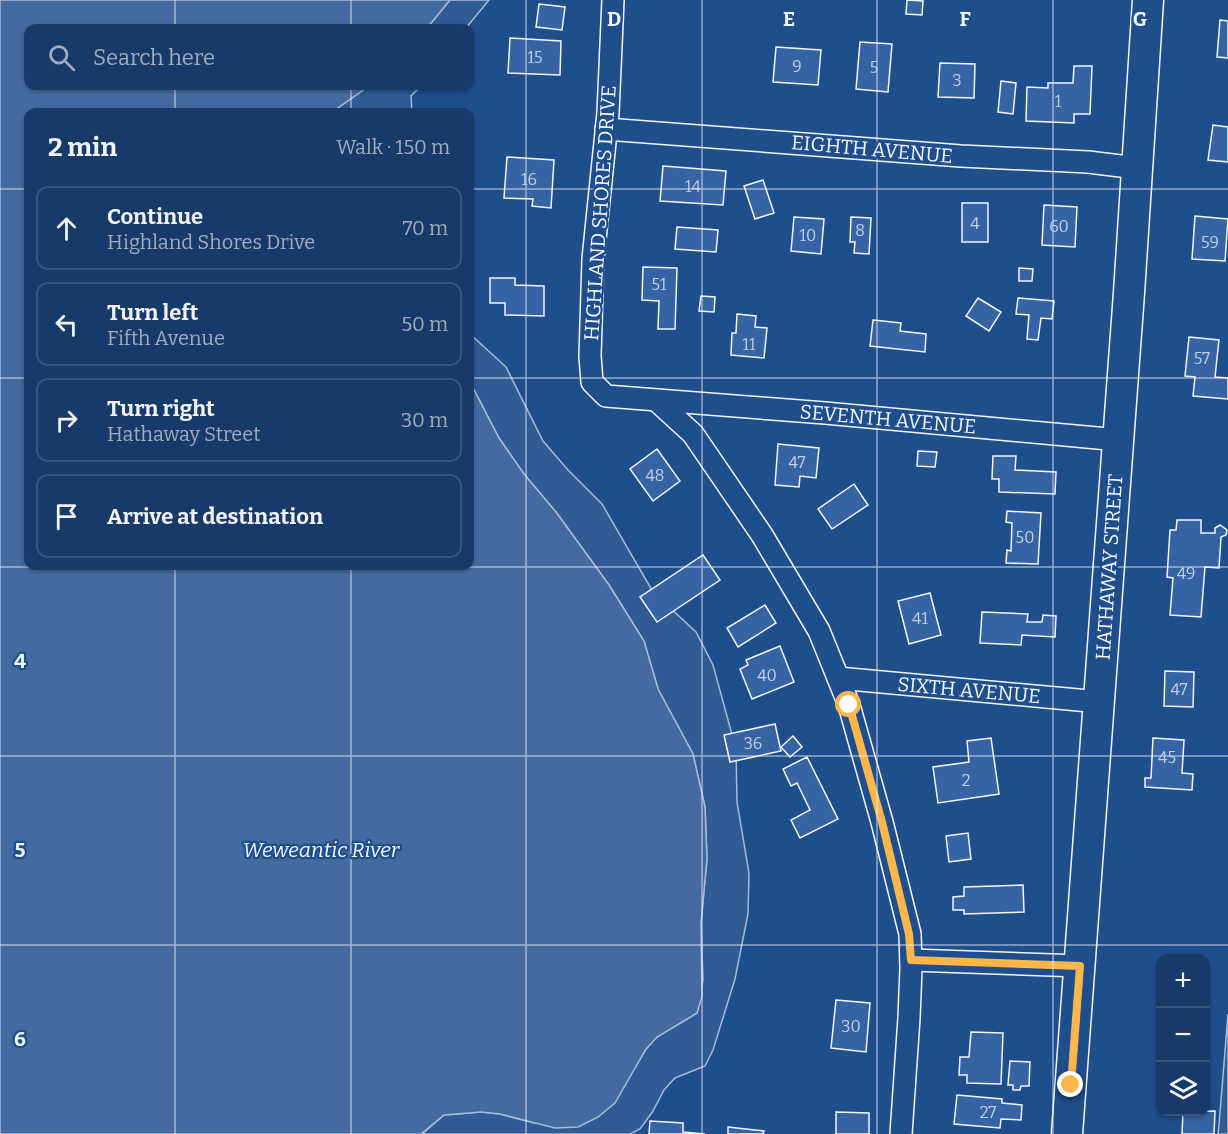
<!DOCTYPE html>
<meta charset="utf-8">
<style>
:root{--surface:#173a69;--page:#244571;--text:#f1f3f6;--muted:#9eadc0;--line:#36547d}
body{margin:0;font-family:Bitter,serif;background:var(--page);color:var(--text)}
.controls{position:absolute;right:18px;bottom:18px;display:grid;overflow:hidden;border-radius:12px;box-shadow:0 2px 4px #0004}
.controls button{width:54px;height:54px;display:grid;place-items:center;padding:0;border:0;border-bottom:2px solid var(--line);background:var(--surface);color:var(--text);font:30px sans-serif}
.stop{position:absolute;width:18px;height:18px;margin:-14px;border:4px solid #ffb74d;border-radius:50%;background:#fff}
.stop.end{background:#ffb74d;border-color:#fff;box-shadow:0 2px 6px #0008}
.list{margin:0;padding:0;list-style:none}
h2{display:flex;justify-content:space-between;align-items:center;height:78px;margin:0;padding:0 24px;font-size:26px}
h2 small{font-size:20px;font-weight:400;color:var(--muted)}
.list li{display:grid;grid-template-columns:39px 1fr auto;gap:18px;align-items:center;box-sizing:border-box;height:84px;margin:0 12px 12px;padding:0 12px;border:2px solid var(--line);border-radius:12px}
.list b{display:block;font-size:22px;white-space:nowrap}
.list p{margin:0;font-size:20px;white-space:nowrap;color:var(--muted)}
.list em{font-size:20px;font-style:normal;color:var(--muted)}
.icon{flex:none;width:33px;height:33px;fill:none;stroke:currentColor;stroke-width:2;stroke-linecap:round;stroke-linejoin:round}
.map{position:relative;flex:none;width:1228px;height:1134px;overflow:hidden}
.search{position:absolute;background:var(--surface);box-shadow:0 2px 4px #0004;left:24px;top:24px;width:450px;height:66px;display:flex;align-items:center;gap:15px;box-sizing:border-box;padding:0 21px;border-radius:12px;color:var(--muted);font-size:22px}
.panel{position:absolute;background:var(--surface);box-shadow:0 2px 4px #0004;left:24px;top:108px;width:450px;height:462px;border-radius:12px}
.map>svg:first-child{display:block}
.built{fill:#305b95;stroke:#a8bbd7;stroke-width:1.5}
.water{fill:#446ba0;stroke:#a8bbd7;stroke-width:1.5}
.building{fill:#3563a3;stroke:#f2f6ff;stroke-width:1.5}
.lines{fill:none;stroke-linecap:round;stroke-linejoin:round}
.street-casing{stroke:#f2f6ff;stroke-width:24}
.secondary-casing{stroke:#f2f6ff;stroke-width:33}
.street{stroke:#1f4e8c;stroke-width:21}
.secondary{stroke:#1f4e8c;stroke-width:30}
.route{stroke:#ffb74d;stroke-width:8}
.grid{fill:none;stroke:#f2f6ff;stroke-width:1.5;stroke-opacity:0.55}
.labels{text-anchor:middle;stroke-width:4.5;stroke-linejoin:round;paint-order:stroke}
.number-label{font-size:16px;fill:#c3d1e8}
.street-label{font-size:20px;fill:#f2f6ff;stroke:#1f4e8c}
.water-label{font-size:21px;font-style:italic;fill:#f2f6ff;stroke:#1f4e8c}
.grid-label{font-size:20px;text-anchor:middle;font-weight:bold;fill:#f2f6ff;stroke:#1f4e8c;stroke-width:4.5;stroke-linejoin:round;paint-order:stroke}
</style>
<div class="map">
<svg width="1228" height="1134" viewBox="0 0 1228 1134">
<rect width="100%" height="100%" fill="#1f4e8c"/>
<g class="built">
<path d="M 450,0 L 489,0 L 466,28 L 427,28 Z"/>
<path d="M 369,86 L 421,86 L 411,96 L 412,112 L 332,112 Z"/>
<path d="M 470,334 L 506,367 L 543,441 L 568,470 L 602,504 L 653,592 L 696,632 L 713,665 L 736,749 L 737,802 L 749,873 L 748,914 L 735,979 L 713,1050 L 705,1066 L 675,1078 L 664,1090 L 653,1111 L 640,1129 L 630,1134 L 422,1134 L 444,1115 L 481,1112 L 500,1114 L 534,1123 L 614,1103 L 646,1049 L 657,1037 L 697,1013 L 703,980 L 701,923 L 707,859 L 705,807 L 693,754 L 658,689 L 644,641 L 609,585 L 556,512 L 524,474 L 499,438 L 470,382 Z"/>
<path d="M 1228,1014 L 1228,1134 L 1218,1134 L 1219,1125 Z"/>
</g>
<path class="water" d="M 0,0 L 450,0 L 427,28 L 28,28 L 28,86 L 369,86 L 332,112 L 28,112 L 28,566 L 470,566 L 470,382 L 499,438 L 524,474 L 556,512 L 609,585 L 644,641 L 658,689 L 693,754 L 705,807 L 707,859 L 701,923 L 702,997 L 697,1013 L 657,1037 L 646,1049 L 615,1103 L 598,1117 L 578,1127 L 555,1128 L 500,1114 L 481,1112 L 444,1115 L 421,1134 L 0,1134 Z"/>
<g class="building">
<path d="M 907,0 L 923,1 L 922,15 L 906,14 Z"/>
<path d="M 539,4 L 565,7 L 562,30 L 536,27 Z"/>
<path d="M 1220,20 L 1228,21 L 1228,58 L 1217,57 Z"/>
<path d="M 510,38 L 561,41 L 560,75 L 508,73 Z"/>
<path d="M 860,42 L 892,44 L 888,92 L 856,89 Z"/>
<path d="M 776,47 L 821,50 L 818,85 L 773,82 Z"/>
<path d="M 940,63 L 975,64 L 974,98 L 938,97 Z"/>
<path d="M 1074,66 L 1092,66 L 1090,114 L 1074,114 L 1074,123 L 1026,121 L 1027,87 L 1048,88 L 1048,83 L 1073,83 Z"/>
<path d="M 1001,81 L 1016,83 L 1013,114 L 998,112 Z"/>
<path d="M 1213,125 L 1228,127 L 1228,162 L 1208,160 Z"/>
<path d="M 507,157 L 554,160 L 551,208 L 532,206 L 533,199 L 504,198 Z"/>
<path d="M 663,166 L 726,171 L 723,205 L 660,201 Z"/>
<path d="M 763,180 L 774,213 L 755,219 L 744,186 Z"/>
<rect x="962" y="203" width="26" height="39"/>
<path d="M 1044,205 L 1077,207 L 1075,247 L 1042,245 Z"/>
<path d="M 1195,216 L 1228,219 L 1225,261 L 1192,259 Z"/>
<path d="M 794,217 L 824,219 L 821,254 L 791,251 Z"/>
<path d="M 851,217 L 871,218 L 869,254 L 854,253 L 855,242 L 850,242 Z"/>
<path d="M 677,227 L 718,230 L 716,252 L 675,249 Z"/>
<path d="M 643,267 L 677,268 L 675,329 L 658,329 L 659,301 L 642,300 Z"/>
<path d="M 1019,268 L 1033,269 L 1032,281 L 1019,281 Z"/>
<path d="M 490,278 L 515,278 L 515,285 L 544,286 L 544,316 L 505,315 L 505,303 L 490,303 Z"/>
<path d="M 701,296 L 715,297 L 714,312 L 699,311 Z"/>
<path d="M 978,298 L 1001,312 L 989,331 L 966,316 Z"/>
<path d="M 1018,298 L 1054,301 L 1052,319 L 1041,318 L 1038,340 L 1027,339 L 1029,315 L 1016,314 Z"/>
<path d="M 737,314 L 756,316 L 755,327 L 767,328 L 764,358 L 731,355 L 732,333 L 736,333 Z"/>
<path d="M 873,320 L 901,323 L 900,331 L 926,334 L 925,352 L 870,346 Z"/>
<path d="M 1189,337 L 1219,340 L 1215,377 L 1228,378 L 1228,399 L 1193,396 L 1195,377 L 1185,376 Z"/>
<path d="M 778,444 L 819,448 L 816,478 L 800,476 L 799,487 L 775,485 Z"/>
<path d="M 657,449 L 680,481 L 653,501 L 630,469 Z"/>
<path d="M 918,451 L 937,452 L 935,467 L 917,466 Z"/>
<path d="M 993,456 L 1016,456 L 1015,470 L 1056,472 L 1055,494 L 999,492 L 999,479 L 992,479 Z"/>
<path d="M 854,484 L 868,505 L 832,529 L 818,509 Z"/>
<path d="M 1007,511 L 1041,513 L 1038,564 L 1006,563 L 1007,550 L 1011,551 L 1012,523 L 1006,522 Z"/>
<path d="M 1177,520 L 1201,520 L 1201,533 L 1215,533 L 1215,528 L 1220,525 L 1227,530 L 1226,535 L 1221,537 L 1219,568 L 1205,567 L 1201,617 L 1170,615 L 1173,578 L 1167,577 L 1170,530 L 1176,530 Z"/>
<path d="M 703,555 L 720,580 L 657,622 L 640,597 Z"/>
<path d="M 930,593 L 941,635 L 909,644 L 898,601 Z"/>
<path d="M 765,605 L 776,623 L 738,647 L 727,628 Z"/>
<path d="M 982,612 L 1028,614 L 1027,622 L 1042,622 L 1043,615 L 1056,616 L 1055,637 L 1022,635 L 1021,645 L 980,643 Z"/>
<path d="M 780,646 L 794,682 L 752,699 L 740,669 L 748,665 L 746,660 Z"/>
<path d="M 1165,671 L 1194,672 L 1193,707 L 1164,706 Z"/>
<path d="M 775,724 L 781,751 L 730,762 L 724,735 Z"/>
<path d="M 793,736 L 802,747 L 790,757 L 781,747 Z"/>
<path d="M 991,738 L 999,794 L 938,803 L 933,767 L 969,762 L 967,741 Z"/>
<path d="M 1153,738 L 1184,740 L 1182,773 L 1193,774 L 1192,790 L 1145,787 L 1145,778 L 1151,778 Z"/>
<path d="M 807,757 L 838,819 L 800,838 L 791,820 L 810,810 L 797,783 L 791,786 L 783,769 Z"/>
<path d="M 968,833 L 971,859 L 949,862 L 946,836 Z"/>
<path d="M 1023,885 L 1024,912 L 964,914 L 964,910 L 953,910 L 953,897 L 964,896 L 964,887 Z"/>
<path d="M 836,1000 L 870,1003 L 866,1052 L 831,1048 Z"/>
<path d="M 971,1032 L 1003,1033 L 1001,1084 L 967,1083 L 967,1075 L 959,1075 L 960,1057 L 969,1057 Z"/>
<path d="M 1010,1061 L 1030,1062 L 1029,1086 L 1021,1086 L 1020,1090 L 1013,1090 L 1013,1085 L 1008,1085 Z"/>
<path d="M 957,1095 L 1002,1099 L 1002,1103 L 1022,1105 L 1021,1120 L 1001,1119 L 1000,1128 L 954,1124 Z"/>
<path d="M 1215,1111 L 1214,1134 L 1182,1134 L 1183,1112 Z"/>
<path d="M 836,1112 L 869,1113 L 869,1134 L 836,1134 Z"/>
<path d="M 650,1121 L 683,1123 L 683,1132 L 705,1134 L 649,1134 Z"/>
<path d="M 728,1127 L 764,1131 L 763,1134 L 728,1134 Z"/>
</g>
<g class="lines">
<g class="street-casing">
<g id="street">
<path d="M 613,0 L 608,113 L 593,259 L 590,356 L 592,382 L 606,396 L 825,413 L 1119,440"/>
<path d="M 606,129 L 961,156 L 1088,162 L 1137,168"/>
<path d="M 657,401 L 693,434 L 762,535 L 819,631 L 849,705 L 882,822 L 910,934 L 911,968 L 909,1018 L 901,1134"/>
<path d="M 838,678 L 1100,702"/>
<path d="M 911,960 L 1080,966"/>
</g>
</g>
<g class="secondary-casing">
<path id="secondary" d="M 1067,1134 L 1129,293 L 1148,0"/>
</g>
<use href="#street" class="street"/>
<use href="#secondary" class="secondary"/>
</g>
<g class="lines">
<path class="route" d="M 849,705 L 882,822 L 909,934 L 911,960 L 1080,966 L 1071,1085"/>
</g>
<path class="grid" d="M 175,0 L 175,28M 351,0 L 351,28M 526,0 L 526,1134M 702,0 L 702,1134M 877,0 L 877,1134M 1053,0 L 1053,1134M 175,86 L 175,112M 351,86 L 351,112M 0,189 L 28,189M 470,189 L 1228,189M 0,378 L 28,378M 470,378 L 1228,378M 175,566 L 175,1134M 351,566 L 351,1134M 0,567 L 1228,567M 0,756 L 1228,756M 0,945 L 1228,945"/>
<g class="labels">
<g class="number-label">
<text x="535" y="63">15</text>
<text x="797" y="72">9</text>
<text x="874" y="73">5</text>
<text x="957" y="86">3</text>
<text x="1058" y="107">1</text>
<text x="529" y="185">16</text>
<text x="693" y="192">14</text>
<text x="975" y="229">4</text>
<text x="1059" y="232">60</text>
<text x="860" y="236">8</text>
<text x="808" y="241">10</text>
<text x="1210" y="248">59</text>
<text x="659" y="290">51</text>
<text x="749" y="350">11</text>
<text x="1202" y="364">57</text>
<text x="797" y="468">47</text>
<text x="655" y="481">48</text>
<text x="1025" y="543">50</text>
<text x="1186" y="579">49</text>
<text x="920" y="624">41</text>
<text x="767" y="681">40</text>
<text x="1179" y="695">47</text>
<text x="753" y="749">36</text>
<text x="1167" y="763">45</text>
<text x="966" y="786">2</text>
<text x="851" y="1032">30</text>
<text x="988" y="1118">27</text>
</g>
<g class="street-label">
<text transform="translate(872 149) rotate(5)" y="7">EIGHTH AVENUE</text>
<text transform="translate(600 213) rotate(-86)" y="7">HIGHLAND SHORES DRIVE</text>
<text transform="translate(888 419) rotate(5)" y="7">SEVENTH AVENUE</text>
<text transform="translate(1109 567) rotate(-86)" y="7">HATHAWAY STREET</text>
<text transform="translate(969 690) rotate(5)" y="7">SIXTH AVENUE</text>
</g>
<g class="water-label">
<text x="321" y="857">Weweantic River</text>
</g>
</g>
<g class="grid-label">
<text x="614" y="26">D</text>
<text x="789" y="26">E</text>
<text x="965" y="26">F</text>
<text x="1140" y="26">G</text>
<text x="20" y="668">4</text>
<text x="20" y="857">5</text>
<text x="20" y="1046">6</text>
</g>
</svg>
<div class="controls">
<button>+</button>
<button>−</button>
<button><svg class="icon" aria-label="layers" viewBox="0 0 24 24"><path d="M12 4l9 5-9 5-9-5zM3 14l9 5 9-5"/></svg></button>
</div>
<div class="stop" style="left:849px;top:705px"></div>
<div class="stop end" style="left:1071px;top:1085px"></div>
<div class="search"><svg class="icon" aria-label="search" viewBox="0 0 24 24"><circle cx="10" cy="10" r="6"/><path d="M15 15l6 6"/></svg>Search here</div>
<section class="panel">
<h2>2 min<small>Walk · 150 m</small></h2>
<ul class="list">
<li><svg class="icon" aria-label="ahead" viewBox="0 0 24 24"><path d="M12 20V5M6 11l6-6 6 6"/></svg><div><b>Continue</b><p>Highland Shores Drive</p></div><em>70 m</em></li>
<li><svg class="icon" aria-label="left" viewBox="0 0 24 24"><path d="M17 20v-9H6M10 6l-5 5 5 5"/></svg><div><b>Turn left</b><p>Fifth Avenue</p></div><em>50 m</em></li>
<li><svg class="icon" aria-label="right" viewBox="0 0 24 24"><path d="M7 20v-9h11M14 6l5 5-5 5"/></svg><div><b>Turn right</b><p>Hathaway Street</p></div><em>30 m</em></li>
<li><svg class="icon" aria-label="arrive" viewBox="0 0 24 24"><path d="M6 21V4h12l-3 4 3 4H6"/></svg><div><b>Arrive at destination</b></div></li>
</ul>
</section>
</div>
